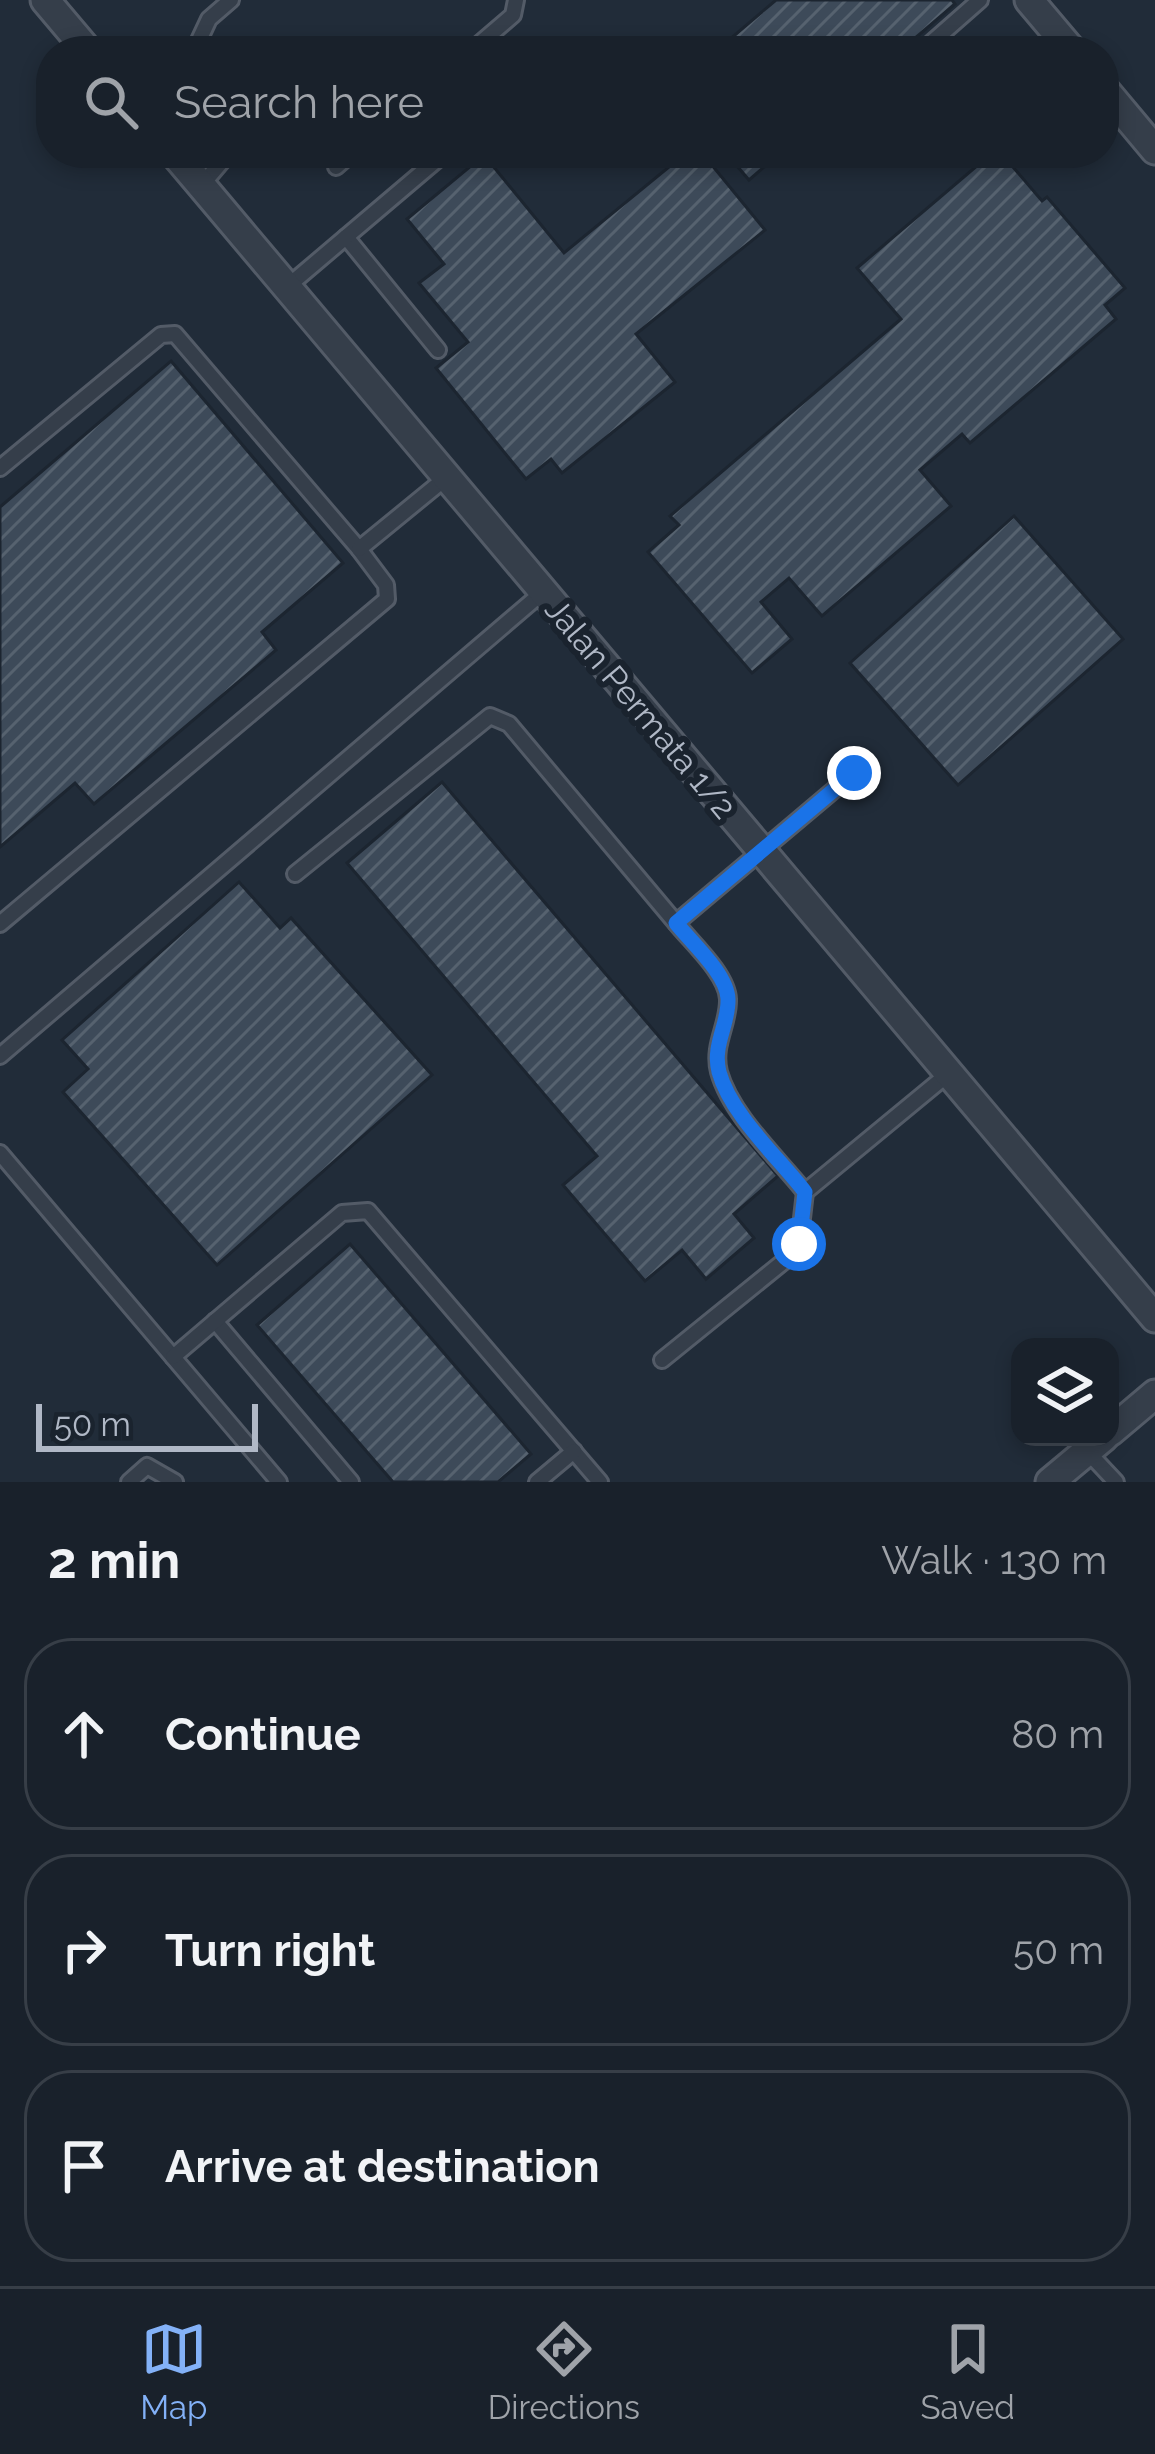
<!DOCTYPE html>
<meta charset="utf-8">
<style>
:root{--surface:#19212b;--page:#222933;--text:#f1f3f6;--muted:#9fa3a9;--line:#373e47;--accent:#83b1f7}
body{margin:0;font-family:Raleway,sans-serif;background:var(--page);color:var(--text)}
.controls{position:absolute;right:36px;bottom:36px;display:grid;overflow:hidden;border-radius:24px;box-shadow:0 6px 18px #0003}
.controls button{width:108px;height:108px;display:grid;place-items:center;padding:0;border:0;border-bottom:3px solid var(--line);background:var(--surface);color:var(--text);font:60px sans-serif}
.scale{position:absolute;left:36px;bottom:30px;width:222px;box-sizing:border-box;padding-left:12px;border:6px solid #b0b8c6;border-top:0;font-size:33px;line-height:42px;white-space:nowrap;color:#b0b8c6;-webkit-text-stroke:9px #1a232e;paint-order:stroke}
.stop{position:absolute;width:36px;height:36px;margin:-27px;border:9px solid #1a73e8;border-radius:50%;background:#fff}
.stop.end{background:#1a73e8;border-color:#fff;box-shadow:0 3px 12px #0008}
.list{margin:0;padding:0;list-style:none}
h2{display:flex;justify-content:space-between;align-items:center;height:156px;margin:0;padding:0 48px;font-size:51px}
h2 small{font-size:39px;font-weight:400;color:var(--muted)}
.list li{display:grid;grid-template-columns:78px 1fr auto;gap:36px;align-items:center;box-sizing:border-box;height:192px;margin:0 24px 24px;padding:0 24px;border:3px solid var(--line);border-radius:48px}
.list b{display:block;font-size:45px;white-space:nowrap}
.list em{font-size:39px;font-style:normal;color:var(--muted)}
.icon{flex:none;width:66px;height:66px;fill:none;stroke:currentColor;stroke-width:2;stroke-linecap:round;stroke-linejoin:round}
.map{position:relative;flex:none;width:1155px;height:1482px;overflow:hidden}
.search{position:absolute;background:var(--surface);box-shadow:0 6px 18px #0003;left:36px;right:36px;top:36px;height:132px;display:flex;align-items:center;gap:30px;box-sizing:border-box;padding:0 42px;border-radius:48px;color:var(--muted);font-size:45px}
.sheet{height:804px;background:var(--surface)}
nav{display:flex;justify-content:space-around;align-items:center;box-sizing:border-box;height:168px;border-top:3px solid var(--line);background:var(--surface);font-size:33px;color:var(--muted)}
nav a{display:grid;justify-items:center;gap:6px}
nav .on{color:var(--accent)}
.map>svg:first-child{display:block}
.building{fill:url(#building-hatch);stroke:#1c2530;stroke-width:3}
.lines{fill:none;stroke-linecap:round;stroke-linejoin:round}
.service-casing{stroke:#535b67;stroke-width:20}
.minor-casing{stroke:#535b67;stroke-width:33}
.service{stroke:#353e4a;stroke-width:14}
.minor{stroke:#353e4a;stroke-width:27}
.route{stroke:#1a73e8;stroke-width:15}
.labels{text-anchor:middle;stroke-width:12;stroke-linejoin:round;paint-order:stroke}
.street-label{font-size:33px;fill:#b0b8c6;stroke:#1a232e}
</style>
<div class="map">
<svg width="1155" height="1482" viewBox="0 0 1155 1482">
<defs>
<pattern id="building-hatch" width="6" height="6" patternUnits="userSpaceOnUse" patternTransform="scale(3)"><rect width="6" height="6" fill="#3d4a59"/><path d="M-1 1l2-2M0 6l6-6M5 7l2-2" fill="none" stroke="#56626f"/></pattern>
</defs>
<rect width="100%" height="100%" fill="#212c39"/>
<g class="building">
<path d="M 776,0 L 952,0 L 955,4 L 900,51 L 716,51 Z"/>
<path d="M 686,153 L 702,153 L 765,230 L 636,334 L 675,382 L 562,473 L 551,459 L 526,479 L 436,368 L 468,342 L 419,283 L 444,264 L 407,219 L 484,155 L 564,253 Z"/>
<path d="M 726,153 L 780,153 L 749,180 Z"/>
<path d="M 992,153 L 1001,153 L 1042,201 L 1047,197 L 1125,288 L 1105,305 L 1116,319 L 970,443 L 962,434 L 920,470 L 951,506 L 822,616 L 789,578 L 761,602 L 792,639 L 752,673 L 648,552 L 679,525 L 670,516 L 901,319 L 857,268 Z"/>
<path d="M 171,361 L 343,563 L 262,632 L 276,650 L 94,804 L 75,783 L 0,847 L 0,507 Z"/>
<path d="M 1014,516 L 1123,639 L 958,785 L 850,663 Z"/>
<path d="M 442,782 L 778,1176 L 734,1214 L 754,1238 L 706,1279 L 682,1250 L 645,1281 L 563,1185 L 597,1156 L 347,863 Z"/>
<path d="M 239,882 L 280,928 L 291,918 L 432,1075 L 217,1265 L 63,1092 L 88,1069 L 62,1040 Z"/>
<path d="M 350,1244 L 531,1454 L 498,1482 L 393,1482 L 257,1325 Z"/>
</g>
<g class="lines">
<g class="service-casing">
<g id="service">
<path d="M 194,51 L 209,19 L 231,0"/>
<path d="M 471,51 L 513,15 L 516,0"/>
<path d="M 922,51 L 980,0"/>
<path d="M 336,167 L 352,153"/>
<path d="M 201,186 L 229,153"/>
<path d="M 346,237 L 438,350"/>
<path d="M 287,287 L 445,153"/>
<path d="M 0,468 L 161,335 L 175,334 L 359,549 L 386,585 L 387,599 L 0,924"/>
<path d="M 359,549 L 447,477"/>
<path d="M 295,874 L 490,716 L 509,724 L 676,923 L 854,773"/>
<path d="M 676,923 C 691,942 727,974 728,999 C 729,1024 712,1045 719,1072 C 731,1115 778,1158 805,1192 L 948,1074"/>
<path d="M 0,1056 L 543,592"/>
<path d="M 0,1153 L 279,1482"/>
<path d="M 215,1321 L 351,1482"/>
<path d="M 173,1357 L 342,1213 L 368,1211 L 600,1482"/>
<path d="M 662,1360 L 788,1258 L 799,1244 L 805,1192"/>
<path d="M 1087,1451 L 1116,1482"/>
<path d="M 129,1482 L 147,1466 L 175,1482"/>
<path d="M 537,1482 L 574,1451"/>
</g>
</g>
<g class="minor-casing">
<g id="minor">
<path d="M 45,0 L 88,51"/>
<path d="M 1029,0 L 1072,51"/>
<path d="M 1104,89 L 1155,150"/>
<path d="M 174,153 L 1155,1318"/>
<path d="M 1110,1432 L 1155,1394"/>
<path d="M 1050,1482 L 1104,1437"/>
</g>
</g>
<use href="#service" class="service"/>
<use href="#minor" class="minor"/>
</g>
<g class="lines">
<path class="route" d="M 799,1244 L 805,1192 C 778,1157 731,1115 719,1072 C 712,1045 729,1024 728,999 C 727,974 691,942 676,923 L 854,773"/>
</g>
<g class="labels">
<g class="street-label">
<text transform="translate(641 708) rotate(50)" y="12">Jalan Permata 1/2</text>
</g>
</g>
</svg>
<div class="controls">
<button><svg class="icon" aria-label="layers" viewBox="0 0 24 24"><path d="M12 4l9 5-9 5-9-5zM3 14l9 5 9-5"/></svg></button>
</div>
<div class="scale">50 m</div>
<div class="stop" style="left:799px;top:1244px"></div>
<div class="stop end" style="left:854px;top:773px"></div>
<div class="search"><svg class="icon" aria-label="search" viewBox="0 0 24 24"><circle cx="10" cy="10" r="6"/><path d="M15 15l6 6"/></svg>Search here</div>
</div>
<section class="sheet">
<h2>2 min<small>Walk · 130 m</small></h2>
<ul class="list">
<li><svg class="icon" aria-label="ahead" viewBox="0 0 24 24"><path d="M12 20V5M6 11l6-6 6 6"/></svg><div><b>Continue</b></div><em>80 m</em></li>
<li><svg class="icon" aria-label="right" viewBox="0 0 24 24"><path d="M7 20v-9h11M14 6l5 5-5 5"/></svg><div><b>Turn right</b></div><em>50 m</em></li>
<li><svg class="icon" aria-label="arrive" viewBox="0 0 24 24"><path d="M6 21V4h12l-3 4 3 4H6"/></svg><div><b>Arrive at destination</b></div></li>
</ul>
</section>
<nav>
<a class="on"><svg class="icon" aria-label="map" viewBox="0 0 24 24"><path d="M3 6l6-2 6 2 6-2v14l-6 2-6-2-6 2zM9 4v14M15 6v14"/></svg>Map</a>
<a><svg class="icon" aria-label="directions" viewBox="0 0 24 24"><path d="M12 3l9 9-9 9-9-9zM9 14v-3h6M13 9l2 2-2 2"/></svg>Directions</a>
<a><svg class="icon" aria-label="saved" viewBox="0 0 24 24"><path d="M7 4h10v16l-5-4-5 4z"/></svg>Saved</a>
</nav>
